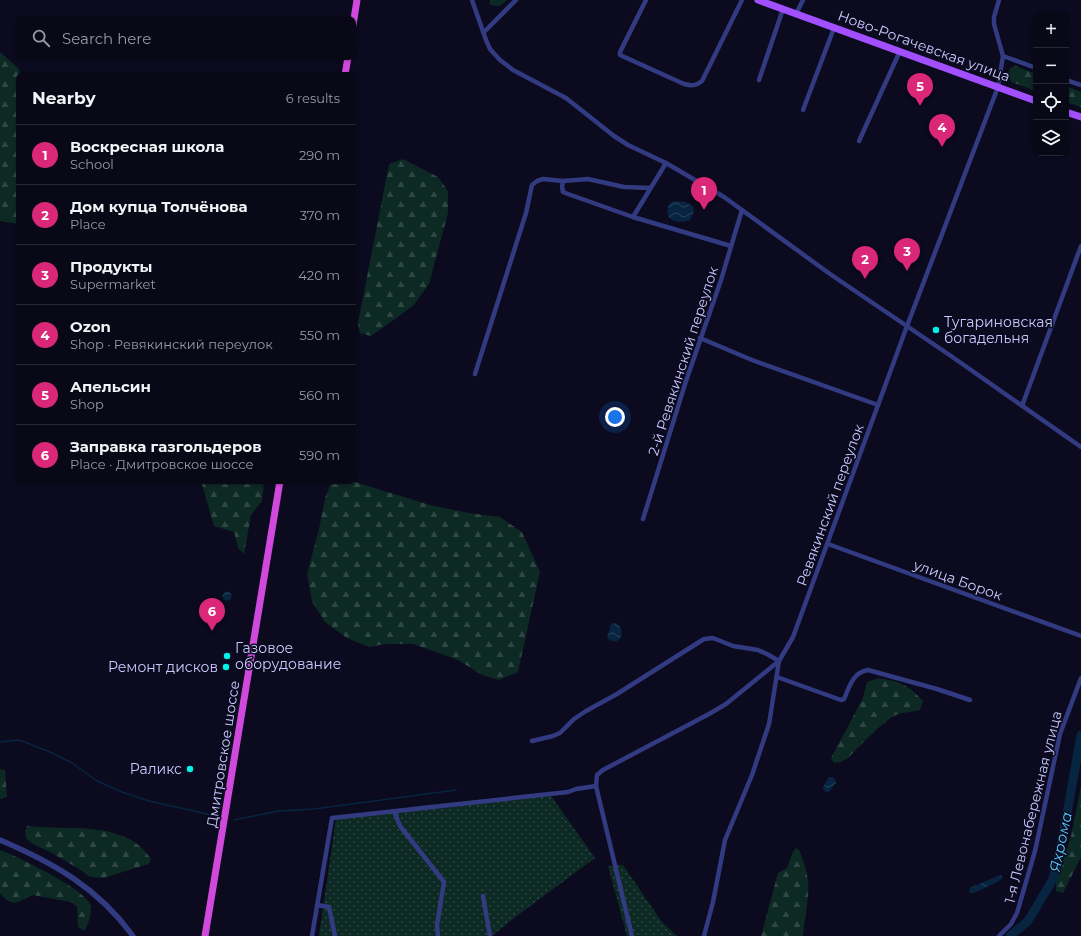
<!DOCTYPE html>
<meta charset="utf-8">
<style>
:root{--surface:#080816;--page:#161623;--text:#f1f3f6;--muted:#989aa1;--line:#292935;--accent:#db2777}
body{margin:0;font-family:Montserrat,sans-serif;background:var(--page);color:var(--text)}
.controls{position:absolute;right:12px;top:12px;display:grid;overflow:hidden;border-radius:8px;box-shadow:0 1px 3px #0004}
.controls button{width:36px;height:36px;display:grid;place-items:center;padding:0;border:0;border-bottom:1px solid var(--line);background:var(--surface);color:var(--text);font:20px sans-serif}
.you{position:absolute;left:615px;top:417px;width:14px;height:14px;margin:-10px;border:3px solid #fff;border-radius:50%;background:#1a73e8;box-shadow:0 0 0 6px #1a73e833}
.badge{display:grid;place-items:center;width:26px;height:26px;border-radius:50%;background:var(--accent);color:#fff;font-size:13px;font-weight:700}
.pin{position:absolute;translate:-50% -33px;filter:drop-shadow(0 1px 2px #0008)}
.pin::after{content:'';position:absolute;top:21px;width:14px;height:12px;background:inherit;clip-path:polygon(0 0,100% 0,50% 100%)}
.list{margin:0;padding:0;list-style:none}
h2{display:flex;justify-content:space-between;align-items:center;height:52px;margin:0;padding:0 16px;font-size:17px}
h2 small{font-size:13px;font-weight:400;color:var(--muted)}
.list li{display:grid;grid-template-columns:26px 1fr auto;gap:12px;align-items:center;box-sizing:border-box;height:60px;padding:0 16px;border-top:1px solid var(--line)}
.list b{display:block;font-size:15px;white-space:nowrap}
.list p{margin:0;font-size:13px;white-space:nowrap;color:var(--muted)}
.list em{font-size:13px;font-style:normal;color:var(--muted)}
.icon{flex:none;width:22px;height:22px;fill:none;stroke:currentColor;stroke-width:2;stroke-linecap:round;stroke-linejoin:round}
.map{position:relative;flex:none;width:1081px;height:936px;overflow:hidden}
.search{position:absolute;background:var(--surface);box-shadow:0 1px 3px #0004;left:16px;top:16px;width:340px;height:44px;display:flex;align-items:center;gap:10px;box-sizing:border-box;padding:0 14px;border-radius:8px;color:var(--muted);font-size:15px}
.panel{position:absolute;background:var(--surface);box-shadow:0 1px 3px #0004;left:16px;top:72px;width:340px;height:412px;border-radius:8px}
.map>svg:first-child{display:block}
.forest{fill:url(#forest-firs)}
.garden{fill:url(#garden-dots)}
.water{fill:url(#water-waves)}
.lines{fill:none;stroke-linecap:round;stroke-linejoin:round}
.stream{stroke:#072540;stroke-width:1.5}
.river{stroke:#072540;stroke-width:9}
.minor{stroke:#323b81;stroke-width:4.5}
.tertiary{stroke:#323b81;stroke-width:5.5}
.primary{stroke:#a14fff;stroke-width:7}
.trunk{stroke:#d049dd;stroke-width:7}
.poi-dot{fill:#00f3e5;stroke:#0b0a1e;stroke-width:1.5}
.labels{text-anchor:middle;stroke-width:3;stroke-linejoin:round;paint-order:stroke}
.street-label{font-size:14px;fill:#c8caff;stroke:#0b0a1e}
.poi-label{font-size:14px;fill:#c8caff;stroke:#0b0a1e;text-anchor:start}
.water-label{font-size:15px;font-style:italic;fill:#56cbff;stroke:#0b0a1e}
</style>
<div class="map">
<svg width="1081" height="936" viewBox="0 0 1081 936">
<defs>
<pattern id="forest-firs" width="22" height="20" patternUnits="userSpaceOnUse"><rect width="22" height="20" fill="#0d2923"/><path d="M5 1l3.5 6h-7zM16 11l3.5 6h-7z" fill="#2f4744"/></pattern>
<pattern id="garden-dots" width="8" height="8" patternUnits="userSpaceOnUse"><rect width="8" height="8" fill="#0d2923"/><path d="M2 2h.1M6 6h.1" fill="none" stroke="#2f4744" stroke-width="1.8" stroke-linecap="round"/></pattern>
<pattern id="water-waves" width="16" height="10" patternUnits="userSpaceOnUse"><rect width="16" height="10" fill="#072540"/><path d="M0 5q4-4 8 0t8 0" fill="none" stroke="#2a435d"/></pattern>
</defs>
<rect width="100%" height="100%" fill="#0b0a1e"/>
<g class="forest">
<path d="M 490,0 L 507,0 C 501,6 498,8 490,4 Z"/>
<path d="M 0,52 L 18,68 L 22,75 L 19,75 L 19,224 L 0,221 Z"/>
<path d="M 1016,66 L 1036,74 L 1036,91 L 1011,82 L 1008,74 L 1010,68 Z"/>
<path d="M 1066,86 L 1081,92 L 1081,107 L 1066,102 Z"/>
<path d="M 403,159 L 438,177 L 448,191 L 448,213 L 429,284 L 413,306 L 371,336 L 360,333 L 358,323 L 389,164 Z"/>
<path d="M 201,481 L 264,481 L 262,501 L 251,515 L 244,554 L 238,548 L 234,532 L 214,526 Z"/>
<path d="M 332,481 L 352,481 L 430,505 L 469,513 L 500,517 L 522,532 L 540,572 L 518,672 L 499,680 L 482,675 L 458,660 L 413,644 L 385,644 L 369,647 L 347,638 L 325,622 L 312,601 L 307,574 L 319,529 L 325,498 Z"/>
<path d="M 879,678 L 898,682 L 912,690 L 923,701 L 920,710 C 912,712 902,712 896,715 C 885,719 857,749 847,759 L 840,762 L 834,763 L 831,758 L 863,698 L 867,682 Z"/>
<path d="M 0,769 L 5,770 L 7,797 L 0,799 Z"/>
<path d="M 1081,786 L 1081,857 L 1063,893 L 1056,891 L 1056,882 L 1071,836 Z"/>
<path d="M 27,826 C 67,831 126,819 151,859 L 149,864 L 103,878 L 90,877 L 82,871 L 52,853 L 33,844 L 26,838 L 25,831 Z"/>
<path d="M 796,848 L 799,850 C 805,863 810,881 808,895 C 807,909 804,922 803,936 L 761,936 L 778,873 L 787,868 L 793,852 Z"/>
<path d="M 0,850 C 17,856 84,889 90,904 C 93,912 88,925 84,931 L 78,927 L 77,907 L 71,902 L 33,895 C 17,902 13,909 0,893 Z"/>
</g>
<g class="garden">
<path d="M 549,793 L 595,858 L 514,918 L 492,936 L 319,936 L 336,818 L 427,805 Z"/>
<path d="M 623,865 L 662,922 L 677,936 L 627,936 L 608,866 Z"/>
</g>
<g class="water">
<path d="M 674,201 L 685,202 L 693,206 L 694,212 L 690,220 C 676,225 663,220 669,204 Z"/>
<circle cx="227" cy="596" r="4.5"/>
<path d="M 616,623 C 628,631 619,649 607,638 L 611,624 Z"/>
<path d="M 829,777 L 833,777 L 836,781 L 836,783 L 829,792 L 826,792 L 823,789 L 823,787 Z"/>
<path d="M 1000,875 L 1002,876 L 1002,879 L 999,881 L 974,893 L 970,893 L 969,891 L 970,888 Z"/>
</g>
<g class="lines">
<g class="stream">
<path d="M 0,742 L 19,740 L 50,752 L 72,763 L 97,781 L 122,792 L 149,801 L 216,816"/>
<path d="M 234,820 L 279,811 L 314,809 L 456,790"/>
</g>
<path class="river" d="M 1010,936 L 1028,921 L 1053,879 L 1063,836 L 1081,735"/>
<g class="minor">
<path d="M 472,0 L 486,40 L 490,49 L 500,60 L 513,70 L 566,98 L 614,136 L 628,145 L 666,163 L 724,197 L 830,274 L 951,356 L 1081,447"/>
<path d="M 646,0 L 620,52 L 620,55 L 684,84 C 692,86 696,86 702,81 L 742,0"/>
<path d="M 796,14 L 803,0"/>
<path d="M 484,32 L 516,0"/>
<path d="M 1003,56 L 1036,68"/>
<path d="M 759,80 L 783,9"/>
<path d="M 1066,80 L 1081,85"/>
<path d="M 803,110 L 834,28"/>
<path d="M 859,141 L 900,51"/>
<path d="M 563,181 L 562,187 L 563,192 L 568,194 L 633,217 L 731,246"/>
<path d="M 633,217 L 666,163"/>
<path d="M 700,338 L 752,360 L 878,405"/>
<path d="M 475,374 L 526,213 L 532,185 L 537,181 L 543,179 L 563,181 L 588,179 L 624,187 L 650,188"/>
<path d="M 1022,406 L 1081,246"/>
<path d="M 643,519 L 686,381 L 721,280 L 742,210"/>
<path d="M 828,544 L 1081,636"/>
<path d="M 777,677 L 841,700 L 844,699 C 850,686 852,673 868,670 L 937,689 L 970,700"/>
<path d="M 532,741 L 553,736 L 560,733 L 574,719 L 586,711 L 617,694 L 704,639 L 713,638 L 733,646 L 758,650 L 767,654 L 779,661 L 726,704 L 709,714 L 603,770 L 597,775 L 596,786 L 632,936"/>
<path d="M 394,811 L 400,826 L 444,882 L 437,925 L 438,936"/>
<path d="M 483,896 L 490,936"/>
<path d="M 317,905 L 329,907 L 335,936"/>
<path d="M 312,936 L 332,818 L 568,792 L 576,789 L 596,786"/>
<path d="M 704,936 L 713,902 L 725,840 L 752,775 L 769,724 L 779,661 L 793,637 L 907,326 L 998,87 L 1003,56 L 994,24 L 994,17 L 999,0"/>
<path d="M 999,936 L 1011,924 L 1017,913 L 1035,851 L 1060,734 L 1081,678"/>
</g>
<path class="tertiary" d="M 0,840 C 54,863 98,888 133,936"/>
<g class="primary">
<path d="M 758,0 L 1036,101"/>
<path d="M 1066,112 L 1081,117"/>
</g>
<g class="trunk">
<path d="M 353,25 L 357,0"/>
<path d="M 345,75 L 348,57"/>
<path d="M 205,936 L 280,481"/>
</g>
</g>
<g class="poi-dot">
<circle cx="936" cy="330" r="4"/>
<circle cx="227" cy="656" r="4"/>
<circle cx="226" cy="667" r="4"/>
<circle cx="190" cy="769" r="4"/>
</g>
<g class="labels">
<g class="street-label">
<text transform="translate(924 46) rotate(20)" y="5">Ново-Рогачевская улица</text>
<text transform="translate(683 361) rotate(-72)" y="5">2-й Ревякинский переулок</text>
<text transform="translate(830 505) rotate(-70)" y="5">Ревякинский переулок</text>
<text transform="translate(958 580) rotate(20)" y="5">улица Борок</text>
<text transform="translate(223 754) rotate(-81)" y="5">Дмитровское шоссе</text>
<text transform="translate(1033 807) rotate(-76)" y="5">1-я Левонабережная улица</text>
</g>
<g class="poi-label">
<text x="944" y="327">Тугариновская<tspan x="944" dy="16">богадельня</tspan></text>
<text x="235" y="653">Газовое<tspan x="235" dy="16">оборудование</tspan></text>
<text x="218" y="672" text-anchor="end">Ремонт дисков</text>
<text x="182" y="774" text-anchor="end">Раликс</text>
</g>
<g class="water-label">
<text transform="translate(1061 842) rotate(-78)" y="5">Яхрома</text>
</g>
</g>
</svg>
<div class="controls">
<button>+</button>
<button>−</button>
<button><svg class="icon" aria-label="locate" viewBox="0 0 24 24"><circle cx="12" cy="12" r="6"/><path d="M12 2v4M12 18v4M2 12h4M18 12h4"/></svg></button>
<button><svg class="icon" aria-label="layers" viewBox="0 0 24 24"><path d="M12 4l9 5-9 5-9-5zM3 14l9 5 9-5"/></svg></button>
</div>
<div class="you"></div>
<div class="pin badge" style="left:704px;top:210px">1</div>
<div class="pin badge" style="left:865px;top:279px">2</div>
<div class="pin badge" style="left:907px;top:271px">3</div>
<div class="pin badge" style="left:942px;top:147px">4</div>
<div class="pin badge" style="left:920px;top:106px">5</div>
<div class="pin badge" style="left:212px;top:631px">6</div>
<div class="search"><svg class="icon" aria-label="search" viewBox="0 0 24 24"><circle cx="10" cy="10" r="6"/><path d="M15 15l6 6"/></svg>Search here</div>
<section class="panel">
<h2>Nearby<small>6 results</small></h2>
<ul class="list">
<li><span class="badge">1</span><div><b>Воскресная школа</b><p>School</p></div><em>290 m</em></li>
<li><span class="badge">2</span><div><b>Дом купца Толчёнова</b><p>Place</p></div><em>370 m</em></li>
<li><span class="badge">3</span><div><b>Продукты</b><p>Supermarket</p></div><em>420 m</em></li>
<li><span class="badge">4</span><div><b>Ozon</b><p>Shop · Ревякинский переулок</p></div><em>550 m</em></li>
<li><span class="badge">5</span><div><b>Апельсин</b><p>Shop</p></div><em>560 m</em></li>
<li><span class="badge">6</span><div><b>Заправка газгольдеров</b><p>Place · Дмитровское шоссе</p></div><em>590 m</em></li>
</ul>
</section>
</div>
